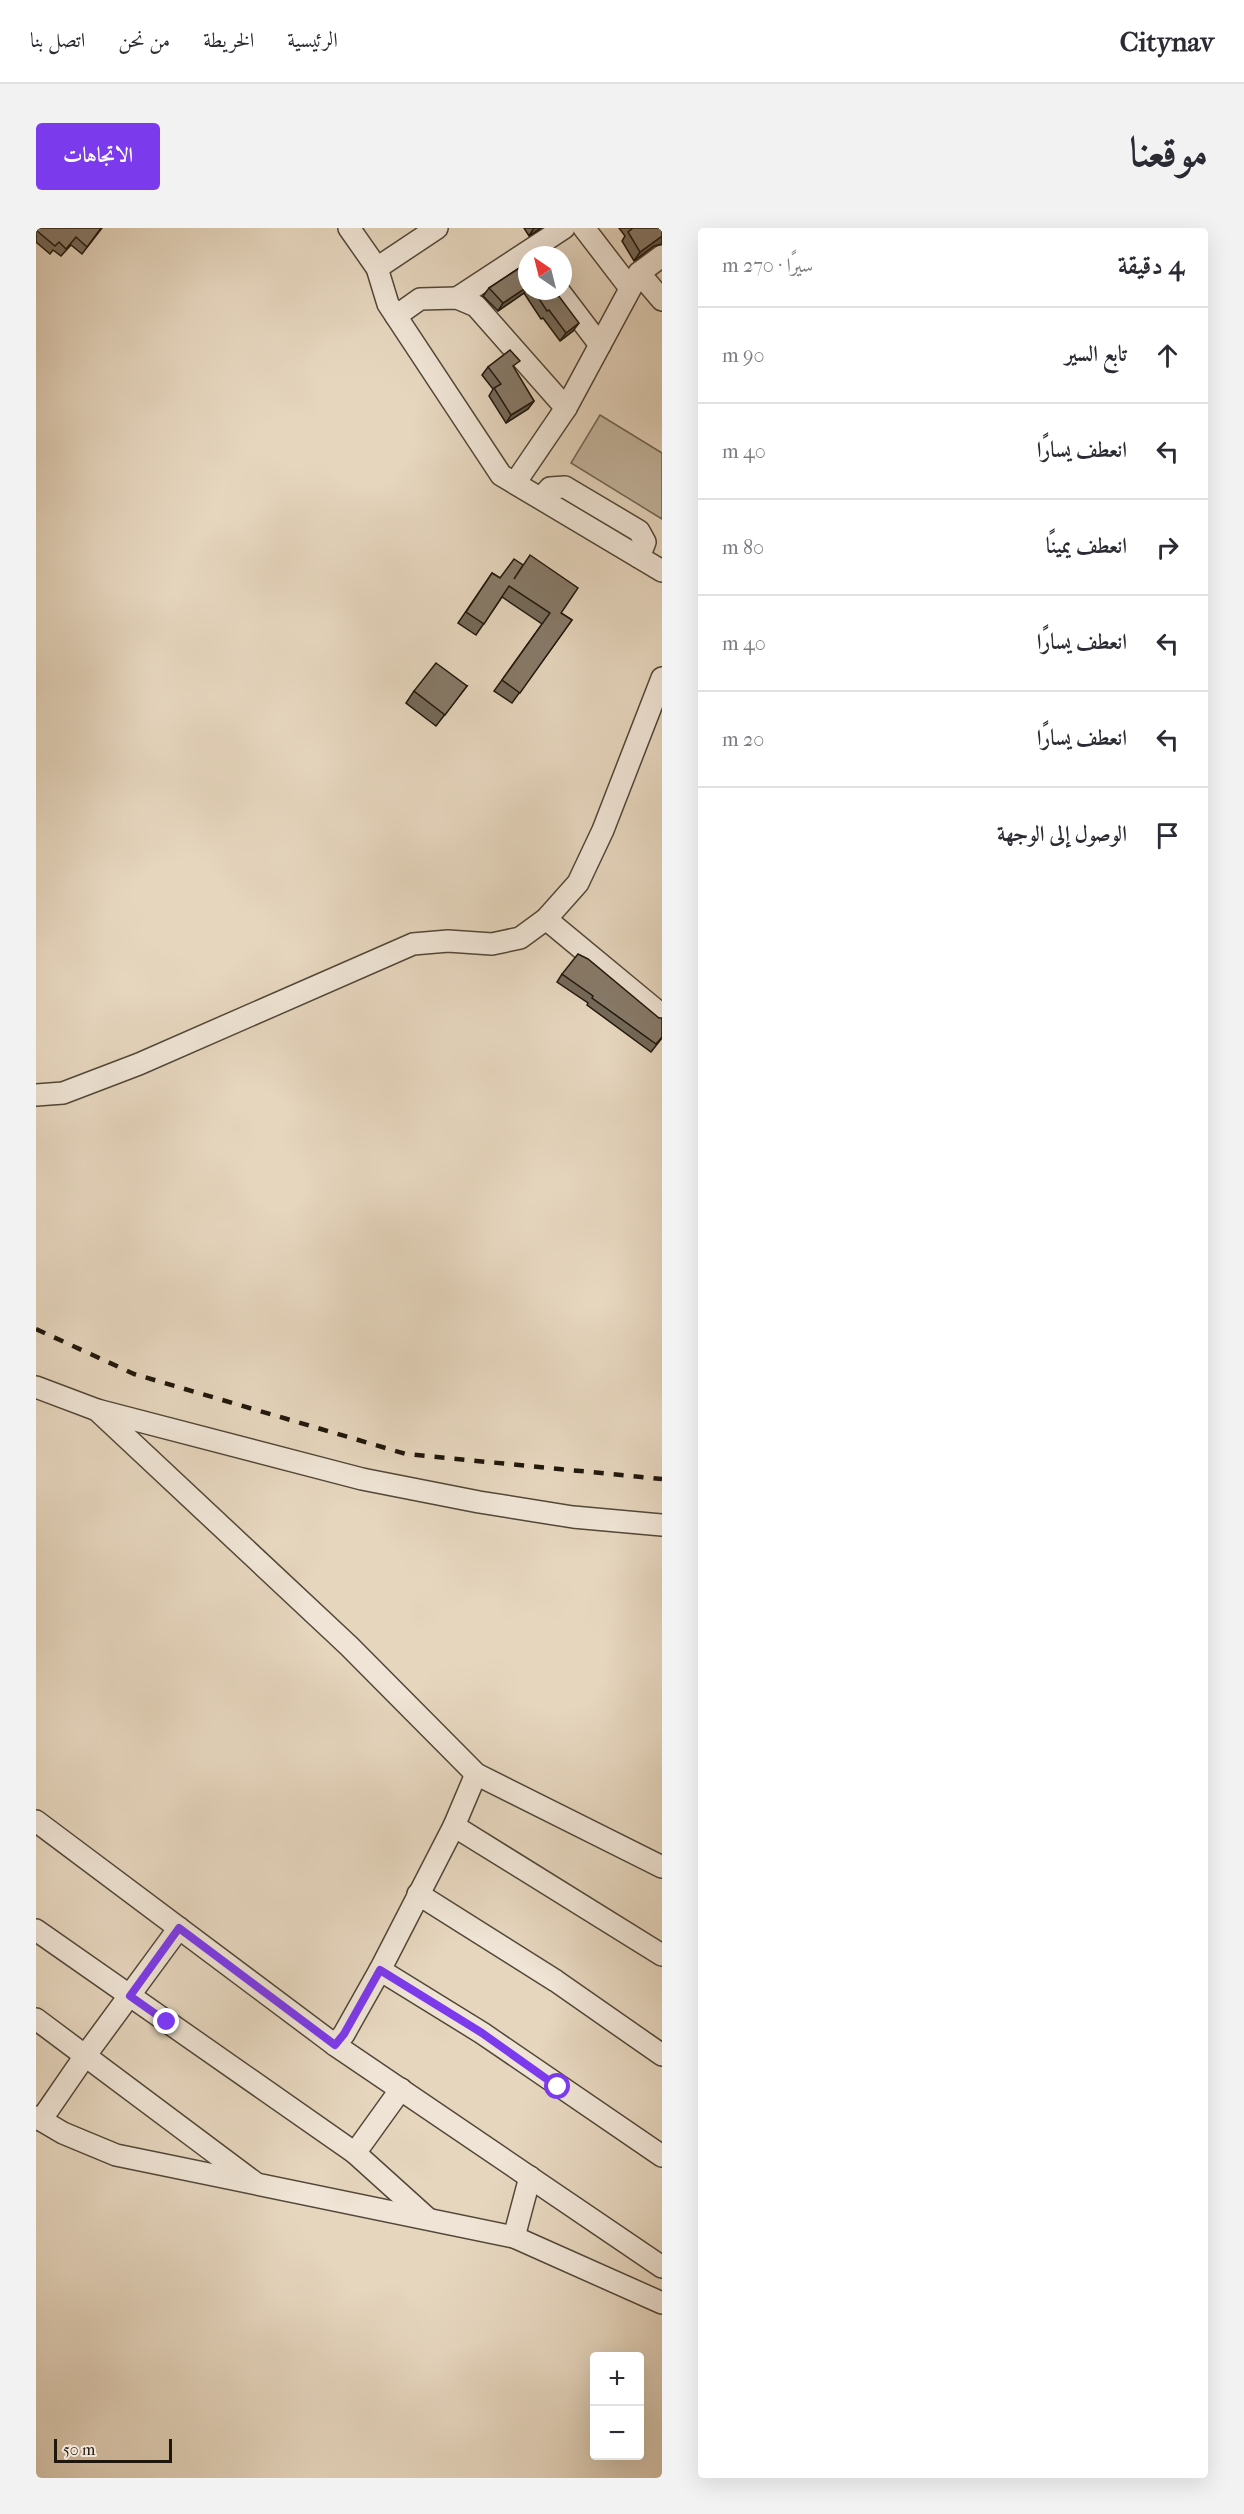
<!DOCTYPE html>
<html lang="ar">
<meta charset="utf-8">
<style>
:root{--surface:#fff;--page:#f2f2f3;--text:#2b2b33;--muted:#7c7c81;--line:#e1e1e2;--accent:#7c3aed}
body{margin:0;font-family:"IM FELL French Canon",Amiri,serif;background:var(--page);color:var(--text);direction:rtl}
.controls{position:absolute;right:18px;bottom:18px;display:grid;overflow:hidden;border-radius:6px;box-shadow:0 6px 24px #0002}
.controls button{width:54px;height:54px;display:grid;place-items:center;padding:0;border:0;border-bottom:2px solid var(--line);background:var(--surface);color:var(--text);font:30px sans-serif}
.compass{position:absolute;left:482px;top:18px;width:54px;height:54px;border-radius:50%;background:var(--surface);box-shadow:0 6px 24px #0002;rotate:325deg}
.scale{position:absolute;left:18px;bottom:15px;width:118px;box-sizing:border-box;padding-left:6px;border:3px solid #20170c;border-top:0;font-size:16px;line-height:21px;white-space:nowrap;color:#20170c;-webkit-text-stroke:4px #efe4d5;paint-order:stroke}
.stop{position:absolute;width:18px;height:18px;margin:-14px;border:4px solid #7c3aed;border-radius:50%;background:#fff}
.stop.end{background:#7c3aed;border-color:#fff;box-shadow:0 2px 6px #0008}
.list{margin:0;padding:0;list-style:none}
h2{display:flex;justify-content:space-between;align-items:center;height:78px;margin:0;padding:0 24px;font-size:26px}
h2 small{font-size:20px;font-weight:400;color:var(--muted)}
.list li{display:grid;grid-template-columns:39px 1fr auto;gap:18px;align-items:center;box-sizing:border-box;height:96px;padding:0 24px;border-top:2px solid var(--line)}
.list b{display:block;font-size:22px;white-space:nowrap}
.list em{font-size:20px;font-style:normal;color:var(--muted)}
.icon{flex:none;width:33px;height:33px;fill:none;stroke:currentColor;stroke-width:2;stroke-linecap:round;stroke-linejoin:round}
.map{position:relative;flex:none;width:626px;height:2250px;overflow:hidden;direction:ltr;border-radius:6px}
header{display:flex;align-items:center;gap:36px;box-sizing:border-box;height:84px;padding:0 30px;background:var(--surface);border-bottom:2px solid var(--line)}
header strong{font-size:28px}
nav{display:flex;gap:33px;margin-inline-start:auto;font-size:21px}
.intro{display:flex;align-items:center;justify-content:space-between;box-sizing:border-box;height:144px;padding:0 36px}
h1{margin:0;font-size:42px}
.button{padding:15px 27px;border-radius:6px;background:var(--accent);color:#fff;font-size:21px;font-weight:700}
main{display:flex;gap:36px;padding:0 36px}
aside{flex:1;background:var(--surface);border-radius:6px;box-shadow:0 6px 24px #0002}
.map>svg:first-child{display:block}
.green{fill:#c4b6a0;stroke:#726656;stroke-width:1.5}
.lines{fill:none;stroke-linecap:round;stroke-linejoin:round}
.minor-casing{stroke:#524738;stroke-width:24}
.minor{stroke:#efe4d5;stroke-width:21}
.rail{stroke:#20170c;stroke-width:4.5;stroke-dasharray:10 10;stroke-linecap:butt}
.wall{fill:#74695a;stroke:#20170c;stroke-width:1.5}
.shaded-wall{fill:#5e554a;stroke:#20170c;stroke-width:1.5}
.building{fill:#877a69;stroke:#20170c;stroke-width:1.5}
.route{stroke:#7c3aed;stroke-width:8}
</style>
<header>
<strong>Citynav</strong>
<nav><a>الرئيسية</a><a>الخريطة</a><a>من نحن</a><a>اتصل بنا</a></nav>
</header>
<div class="intro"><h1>موقعنا</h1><a class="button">الاتجاهات</a></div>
<main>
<aside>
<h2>4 دقيقة<small>سيرًا · 270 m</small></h2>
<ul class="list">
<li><svg class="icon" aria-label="ahead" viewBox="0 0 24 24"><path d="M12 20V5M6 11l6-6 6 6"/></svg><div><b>تابع السير</b></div><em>90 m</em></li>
<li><svg class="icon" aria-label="left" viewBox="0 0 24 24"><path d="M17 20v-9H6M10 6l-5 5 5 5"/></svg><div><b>انعطف يسارًا</b></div><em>40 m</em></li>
<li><svg class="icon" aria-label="right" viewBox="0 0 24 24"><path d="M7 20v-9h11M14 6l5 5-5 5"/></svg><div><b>انعطف يمينًا</b></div><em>80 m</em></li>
<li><svg class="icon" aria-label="left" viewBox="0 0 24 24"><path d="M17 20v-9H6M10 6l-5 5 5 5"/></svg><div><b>انعطف يسارًا</b></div><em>40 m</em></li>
<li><svg class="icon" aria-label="left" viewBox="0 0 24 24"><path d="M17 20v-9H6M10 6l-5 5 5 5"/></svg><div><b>انعطف يسارًا</b></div><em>20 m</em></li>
<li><svg class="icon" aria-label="arrive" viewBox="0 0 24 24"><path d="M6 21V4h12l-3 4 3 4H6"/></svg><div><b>الوصول إلى الوجهة</b></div></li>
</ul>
</aside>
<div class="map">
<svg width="626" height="2250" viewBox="0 0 626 2250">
<rect width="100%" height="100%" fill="#e6d6be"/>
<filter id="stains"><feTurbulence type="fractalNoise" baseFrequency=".00333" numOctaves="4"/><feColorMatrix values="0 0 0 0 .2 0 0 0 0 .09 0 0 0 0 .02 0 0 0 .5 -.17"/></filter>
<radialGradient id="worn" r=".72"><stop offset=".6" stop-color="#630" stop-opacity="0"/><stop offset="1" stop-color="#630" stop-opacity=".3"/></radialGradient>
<path class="green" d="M 564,187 L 626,225 L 626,291 L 535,235 Z"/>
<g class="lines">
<g class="minor-casing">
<g id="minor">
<path d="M 313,0 L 341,40 L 352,76 L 465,247 L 626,343"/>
<path d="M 548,0 L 594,60"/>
<path d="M 341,40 L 401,0"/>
<path d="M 603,45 L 626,72"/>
<path d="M 523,63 L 564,117"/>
<path d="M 421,70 L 528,0"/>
<path d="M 360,88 L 384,71 L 421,70 L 440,78 L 530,180"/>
<path d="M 479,255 L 530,180 L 599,52 L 603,45 L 626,28"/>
<path d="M 505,270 L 514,260 L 529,259 L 603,303 L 609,314 L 603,329"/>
<path d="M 510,691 L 626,787"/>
<path d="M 0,867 L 27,865 L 103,836 L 377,716 L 412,713 L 456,716 L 484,710 L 510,691 L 542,655 L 567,602 L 626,450"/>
<path d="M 0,1159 L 61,1182 L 326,1251 L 443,1274 L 537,1289 L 626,1297"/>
<path d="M 61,1182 L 313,1418 L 440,1546 L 626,1639"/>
<path d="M 0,1593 L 299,1817 L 626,2039"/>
<path d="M 418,1598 L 440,1546"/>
<path d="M 382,1666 L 520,1753 L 626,1827"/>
<path d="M 0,1702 L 319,1925 L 391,1990"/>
<path d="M 626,1727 L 418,1598 L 344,1742 L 446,1805 L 626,1928"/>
<path d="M 0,1791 L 218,1954"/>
<path d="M 299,1817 L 308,1806 L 344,1742"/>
<path d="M 0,1889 L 27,1905 L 80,1927 L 478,2009 L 626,2075"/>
<path d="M 5,1892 L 49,1828 L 143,1700"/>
<path d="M 319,1925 L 365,1861"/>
<path d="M 478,2009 L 494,1949"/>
</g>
</g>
<use href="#minor" class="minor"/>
<path class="rail" d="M 0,1101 L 98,1146 L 370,1226 L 626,1251"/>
</g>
<g class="wall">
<path d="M 66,0 L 46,26 L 35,17 L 25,28 L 17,22 L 14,26 L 0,14 L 0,2 Z"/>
<path d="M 488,0 L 505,0 L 493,8 Z"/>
<path d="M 583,0 L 626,0 L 626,16 L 618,18 L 598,33 L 586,13 L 589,8 Z"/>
<path d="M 491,35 L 491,63 L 519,63 L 537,103 L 524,113 L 507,90 L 505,91 L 488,65 L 462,83 L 447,68 L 453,60 Z"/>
<path d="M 452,139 L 478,141 L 498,173 L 492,181 L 470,195 L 453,168 L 457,161 L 446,147 Z"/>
<path d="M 456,345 L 464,350 L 525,385 L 536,392 L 476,475 L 458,463 L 506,396 L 466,369 L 440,407 L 422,395 Z"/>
<path d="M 431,458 L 400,498 L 370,475 L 378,463 Z"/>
<path d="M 526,746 L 623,790 L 626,810 L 615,824 L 551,777 L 552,775 L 521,754 Z"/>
</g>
<g class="shaded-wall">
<path d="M 498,0 L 505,0 L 493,8 Z"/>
<path d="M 626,8 L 626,16 L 618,18 L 598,33 L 604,24 Z"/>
<path d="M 491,59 L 491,61 L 488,65 L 462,83 L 467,75 Z"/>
<path d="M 543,95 L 537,103 L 524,113 L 530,105 Z"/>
<path d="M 498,173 L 492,181 L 470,195 L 475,187 Z"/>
</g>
<g class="building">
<path d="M 2,0 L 65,0 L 51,19 L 40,9 L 30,21 L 23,14 L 19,18 L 0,2 Z"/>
<path d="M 597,0 L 626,0 L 626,8 L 604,24 L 592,4 Z"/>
<path d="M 491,35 L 491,59 L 467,75 L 453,60 Z"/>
<path d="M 498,63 L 519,63 L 543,95 L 530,105 L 513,82 L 511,83 Z"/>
<path d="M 474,122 L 484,133 L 477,138 L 498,173 L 475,187 L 458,160 L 465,156 L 452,139 Z"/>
<path d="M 494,327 L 542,360 L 525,385 L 536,392 L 484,465 L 466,452 L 514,385 L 473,358 L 448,396 L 430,384 L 456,345 L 464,350 L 478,331 L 487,337 L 478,351 Z"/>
<path d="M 400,435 L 431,458 L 409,487 L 378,463 Z"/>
<path d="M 542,726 L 552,731 L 623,790 L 626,790 L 626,809 L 620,816 L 556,770 L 557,768 L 526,746 Z"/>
</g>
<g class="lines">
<path class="route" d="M 131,1794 L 94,1768 L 143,1700 L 299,1817 L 308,1806 L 344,1742 L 446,1805 L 522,1859"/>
</g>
<rect width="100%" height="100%" filter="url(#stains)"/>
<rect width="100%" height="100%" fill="url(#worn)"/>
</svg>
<div class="controls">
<button>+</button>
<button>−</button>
</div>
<svg class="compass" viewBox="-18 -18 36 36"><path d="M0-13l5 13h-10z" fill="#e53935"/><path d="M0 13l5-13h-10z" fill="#7c7c81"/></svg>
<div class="scale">50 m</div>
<div class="stop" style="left:522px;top:1859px"></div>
<div class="stop end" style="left:131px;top:1794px"></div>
</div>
</main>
